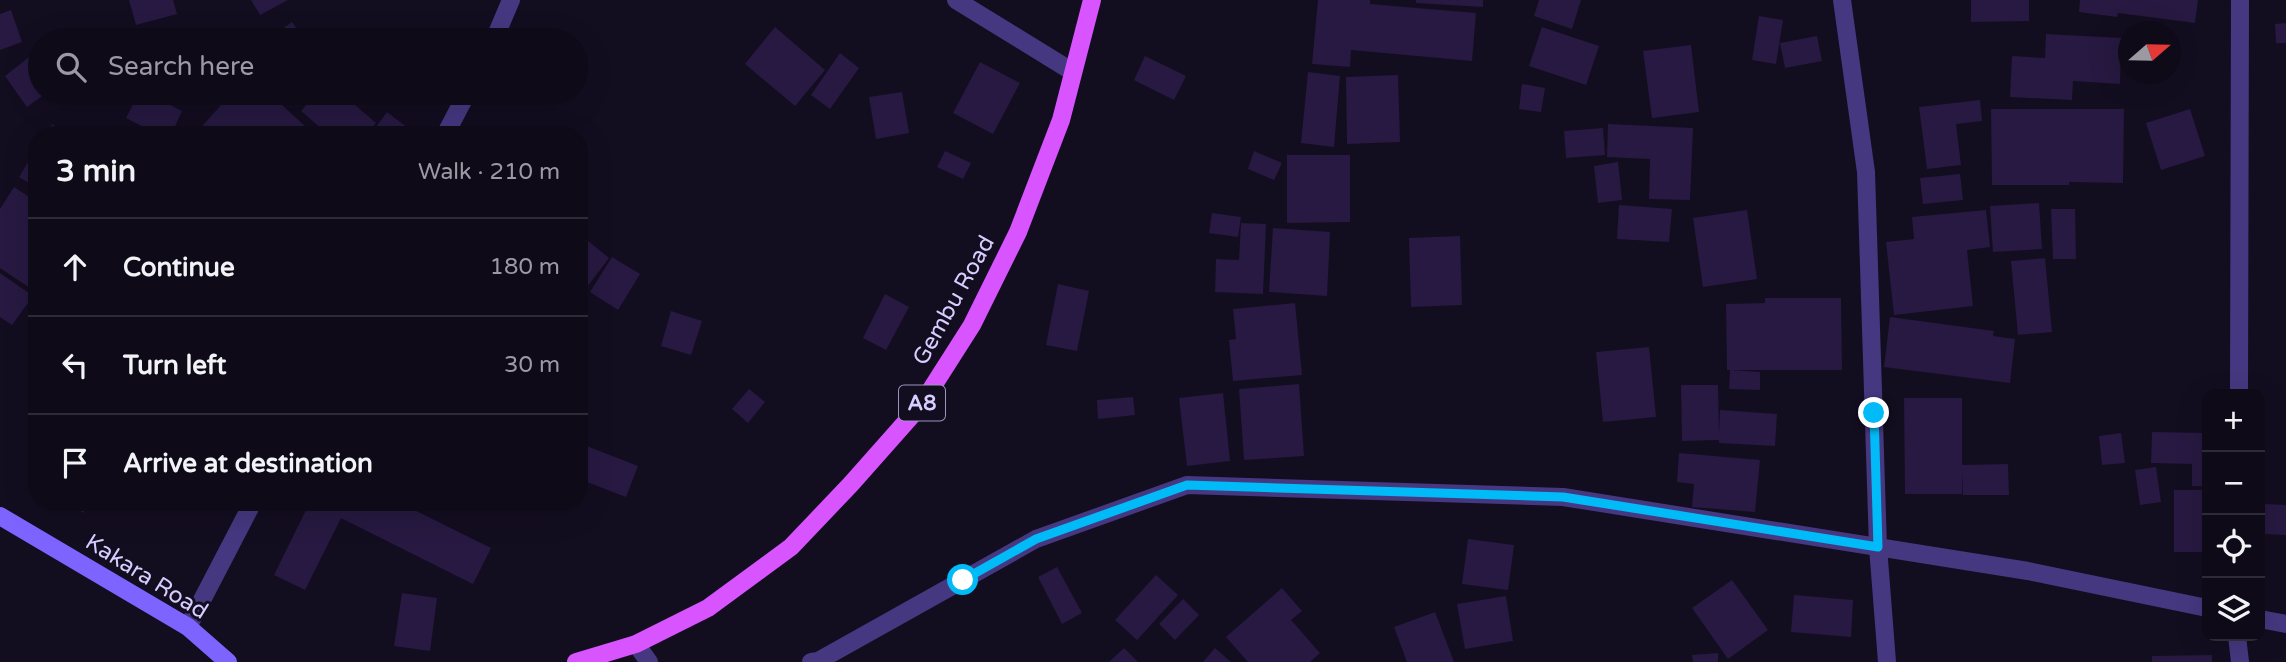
<!DOCTYPE html>
<meta charset="utf-8">
<style>
:root{--surface:#0e0a18;--page:#171321;--text:#f1f3f6;--muted:#9b9aa2;--line:#2e2b37}
body{margin:0;font-family:"Varela Round",sans-serif;background:var(--page);color:var(--text)}
.controls{position:absolute;right:21px;bottom:21px;display:grid;overflow:hidden;border-radius:14px;box-shadow:0 7px 28px #0002}
.controls button{width:63px;height:63px;display:grid;place-items:center;padding:0;border:0;border-bottom:2px solid var(--line);background:var(--surface);color:var(--text);font:35px sans-serif}
.compass{position:absolute;left:2118px;top:21px;width:63px;height:63px;border-radius:50%;background:var(--surface);box-shadow:0 7px 28px #0002;rotate:70deg}
.stop{position:absolute;width:21px;height:21px;margin:-16px;border:5px solid #00bbf7;border-radius:50%;background:#fff}
.stop.end{background:#00bbf7;border-color:#fff;box-shadow:0 2px 7px #0008}
.list{margin:0;padding:0;list-style:none}
h2{display:flex;justify-content:space-between;align-items:center;height:91px;margin:0;padding:0 28px;font-size:30px}
h2 small{font-size:23px;font-weight:400;color:var(--muted)}
.list li{display:grid;grid-template-columns:46px 1fr auto;gap:21px;align-items:center;box-sizing:border-box;height:98px;padding:0 28px;border-top:2px solid var(--line)}
.list b{display:block;font-size:26px;white-space:nowrap}
.list em{font-size:23px;font-style:normal;color:var(--muted)}
.icon{flex:none;width:38px;height:38px;fill:none;stroke:currentColor;stroke-width:2;stroke-linecap:round;stroke-linejoin:round}
.map{position:relative;flex:none;width:2286px;height:662px;overflow:hidden}
.search{position:absolute;background:var(--surface);box-shadow:0 7px 28px #0002;left:28px;top:28px;width:560px;height:77px;display:flex;align-items:center;gap:18px;box-sizing:border-box;padding:0 24px;border-radius:38px;color:var(--muted);font-size:26px}
.panel{position:absolute;background:var(--surface);box-shadow:0 7px 28px #0002;left:28px;top:126px;width:560px;height:385px;border-radius:28px}
.map>svg:first-child{display:block}
.building{fill:#271941}
.lines{fill:none;stroke-linecap:round;stroke-linejoin:round}
.street{stroke:#453880;stroke-width:18}
.secondary{stroke:#7e64ff;stroke-width:18}
.primary{stroke:#d754ff;stroke-width:18}
.route{stroke:#00bbf7;stroke-width:9}
.labels{text-anchor:middle;stroke-width:6;stroke-linejoin:round;paint-order:stroke}
.shield{fill:#130d20;stroke:#9e93bc;stroke-width:2}
.shield-label{font-size:21px;font-weight:bold;fill:#d9ccff}
.street-label{font-size:23px;fill:#d9ccff;stroke:#130d20}
</style>
<div class="map">
<svg width="2286" height="662" viewBox="0 0 2286 662">
<rect width="100%" height="100%" fill="#130d20"/>
<g class="building">
<path d="M 129,0 L 173,0 L 177,14 L 136,25 Z"/>
<path d="M 251,0 L 288,0 L 260,15 Z"/>
<path d="M 1318,0 L 1370,0 L 1370,4 L 1476,13 L 1472,61 L 1351,50 L 1350,67 L 1312,64 Z"/>
<path d="M 1416,0 L 1483,0 L 1483,7 L 1416,3 Z"/>
<path d="M 1539,0 L 1581,0 L 1572,29 L 1534,16 Z"/>
<path d="M 1971,0 L 2029,0 L 2029,21 L 1971,22 Z"/>
<path d="M 2080,0 L 2198,0 L 2195,23 L 2118,13 L 2117,17 L 2079,12 Z"/>
<path d="M 11,10 L 22,42 L 0,50 L 0,14 Z"/>
<path d="M 1759,16 L 1783,20 L 1776,64 L 1752,60 Z"/>
<path d="M 292,22 L 305,40 L 267,40 Z"/>
<path d="M 2286,23 L 2286,43 L 2276,43 L 2275,24 Z"/>
<path d="M 775,27 L 825,70 L 795,106 L 745,64 Z"/>
<path d="M 1542,27 L 1599,46 L 1586,85 L 1529,66 Z"/>
<path d="M 2046,34 L 2121,38 L 2120,84 L 2073,81 L 2072,100 L 2010,97 L 2012,56 L 2045,58 Z"/>
<path d="M 1817,36 L 1822,61 L 1785,68 L 1780,43 Z"/>
<path d="M 1691,45 L 1699,112 L 1652,118 L 1643,51 Z"/>
<path d="M 38,50 L 40,54 L 40,93 L 46,93 L 27,107 L 5,76 Z"/>
<path d="M 840,53 L 859,68 L 830,109 L 811,95 Z"/>
<path d="M 1145,56 L 1186,76 L 1174,100 L 1134,80 Z"/>
<path d="M 980,62 L 1020,83 L 993,134 L 953,113 Z"/>
<path d="M 1308,72 L 1340,76 L 1334,147 L 1301,143 Z"/>
<path d="M 1398,75 L 1400,142 L 1347,144 L 1346,77 Z"/>
<path d="M 1522,84 L 1545,88 L 1541,112 L 1519,109 Z"/>
<path d="M 902,92 L 909,133 L 876,139 L 869,97 Z"/>
<path d="M 139,93 L 147,93 L 182,111 L 171,135 L 160,135 L 126,118 Z"/>
<path d="M 232,93 L 269,93 L 306,127 L 298,135 L 213,135 L 203,125 Z"/>
<path d="M 317,93 L 341,93 L 376,123 L 366,135 L 329,135 L 301,111 Z"/>
<path d="M 1980,100 L 1982,121 L 1956,124 L 1961,165 L 1927,169 L 1919,107 Z"/>
<path d="M 1991,109 L 2124,109 L 2123,183 L 2069,182 L 2069,185 L 1992,185 Z"/>
<path d="M 2190,109 L 2205,156 L 2161,170 L 2146,123 Z"/>
<path d="M 387,112 L 417,135 L 370,135 Z"/>
<path d="M 52,124 L 69,135 L 45,135 Z"/>
<path d="M 1608,124 L 1693,128 L 1690,200 L 1649,199 L 1650,159 L 1607,157 Z"/>
<path d="M 1603,128 L 1605,155 L 1566,158 L 1564,131 Z"/>
<path d="M 37,148 L 37,188 L 19,177 Z"/>
<path d="M 945,151 L 971,163 L 963,179 L 937,167 Z"/>
<path d="M 1254,151 L 1282,163 L 1274,180 L 1248,169 Z"/>
<path d="M 1287,155 L 1350,155 L 1350,222 L 1287,223 Z"/>
<path d="M 1618,162 L 1622,200 L 1598,203 L 1594,166 Z"/>
<path d="M 1960,174 L 1963,200 L 1923,204 L 1920,178 Z"/>
<path d="M 14,187 L 37,202 L 37,284 L 33,290 L 0,268 L 0,209 Z"/>
<path d="M 2039,203 L 2042,249 L 1993,252 L 1990,206 Z"/>
<path d="M 1619,205 L 1672,209 L 1669,242 L 1617,239 Z"/>
<path d="M 2051,209 L 2075,209 L 2076,259 L 2053,259 Z"/>
<path d="M 1747,210 L 1757,279 L 1703,287 L 1693,218 Z"/>
<path d="M 1986,210 L 1990,247 L 1967,250 L 1973,306 L 1894,315 L 1886,242 L 1914,239 L 1912,217 Z"/>
<path d="M 1212,213 L 1241,217 L 1238,237 L 1209,233 Z"/>
<path d="M 1241,223 L 1266,224 L 1263,294 L 1215,292 L 1216,259 L 1239,260 Z"/>
<path d="M 1273,228 L 1330,232 L 1327,296 L 1269,292 Z"/>
<path d="M 582,236 L 609,258 L 581,295 L 579,294 L 579,240 Z"/>
<path d="M 1460,236 L 1462,305 L 1411,307 L 1409,238 Z"/>
<path d="M 612,257 L 640,274 L 618,310 L 590,292 Z"/>
<path d="M 2045,258 L 2052,332 L 2018,335 L 2011,261 Z"/>
<path d="M 0,273 L 33,296 L 12,325 L 0,317 Z"/>
<path d="M 1058,284 L 1089,291 L 1077,351 L 1046,345 Z"/>
<path d="M 885,294 L 909,307 L 886,350 L 863,338 Z"/>
<path d="M 1765,298 L 1841,298 L 1842,370 L 1727,370 L 1726,304 L 1765,303 Z"/>
<path d="M 1295,303 L 1302,375 L 1233,381 L 1229,340 L 1236,339 L 1233,309 Z"/>
<path d="M 671,311 L 702,321 L 691,355 L 661,346 Z"/>
<path d="M 1890,317 L 1994,331 L 1993,336 L 2015,339 L 2010,383 L 1884,367 Z"/>
<path d="M 1649,347 L 1656,417 L 1603,422 L 1596,352 Z"/>
<path d="M 1730,370 L 1760,372 L 1760,390 L 1729,389 Z"/>
<path d="M 1299,384 L 1304,456 L 1244,460 L 1239,389 Z"/>
<path d="M 1681,385 L 1718,385 L 1719,434 L 1720,410 L 1777,414 L 1775,446 L 1719,443 L 1719,440 L 1682,441 Z"/>
<path d="M 749,389 L 765,402 L 748,423 L 732,409 Z"/>
<path d="M 1223,393 L 1230,461 L 1187,466 L 1179,398 Z"/>
<path d="M 1133,397 L 1135,415 L 1098,419 L 1097,400 Z"/>
<path d="M 1904,398 L 1962,398 L 1962,465 L 2008,464 L 2009,495 L 1963,495 L 1963,471 L 1962,494 L 1905,494 Z"/>
<path d="M 2152,432 L 2207,433 L 2207,486 L 2192,486 L 2192,464 L 2151,463 Z"/>
<path d="M 2121,433 L 2125,463 L 2102,465 L 2099,436 Z"/>
<path d="M 579,443 L 638,466 L 626,497 L 579,479 Z"/>
<path d="M 1679,453 L 1760,460 L 1755,512 L 1692,507 L 1694,484 L 1677,482 Z"/>
<path d="M 2156,467 L 2161,502 L 2140,505 L 2135,470 Z"/>
<rect x="2174" y="490" width="33" height="62"/>
<path d="M 68,502 L 91,502 L 83,513 Z"/>
<path d="M 310,502 L 398,502 L 491,548 L 473,584 L 341,518 L 305,590 L 274,575 Z"/>
<path d="M 2264,504 L 2286,505 L 2286,535 L 2262,534 Z"/>
<path d="M 1468,539 L 1514,545 L 1508,590 L 1462,584 Z"/>
<path d="M 1057,567 L 1082,613 L 1062,624 L 1038,577 Z"/>
<path d="M 1156,575 L 1178,595 L 1137,640 L 1115,620 Z"/>
<path d="M 1732,580 L 1768,630 L 1728,659 L 1692,608 Z"/>
<path d="M 1282,588 L 1302,611 L 1291,620 L 1320,653 L 1310,662 L 1248,662 L 1226,637 Z"/>
<path d="M 402,593 L 437,598 L 430,651 L 394,646 Z"/>
<path d="M 1794,595 L 1853,600 L 1851,637 L 1791,632 Z"/>
<path d="M 1506,596 L 1513,641 L 1465,649 L 1457,604 Z"/>
<path d="M 1183,599 L 1199,615 L 1175,640 L 1159,624 Z"/>
<path d="M 1435,612 L 1454,662 L 1407,662 L 1394,627 Z"/>
<path d="M 1124,648 L 1138,662 L 1109,662 Z"/>
<path d="M 1215,648 L 1231,662 L 1203,662 Z"/>
<path d="M 1718,653 L 1718,662 L 1693,662 L 1692,655 Z"/>
<path d="M 2212,655 L 2212,662 L 2152,662 L 2152,656 Z"/>
</g>
<g class="lines">
<g class="street">
<path d="M 956,0 L 1073,72"/>
<path d="M 1842,0 L 1866,172 L 1878,547 L 1887,662"/>
<path d="M 494,40 L 511,0"/>
<path d="M 445,135 L 467,93"/>
<path d="M 2239,394 L 2240,0"/>
<path d="M 2260,619 L 2286,624"/>
<path d="M 188,627 L 253,502"/>
<path d="M 2237,636 L 2240,662"/>
<path d="M 636,644 L 649,662"/>
<path d="M 811,662 L 818,661 L 1036,539 L 1187,485 L 1563,497 L 2028,571 L 2207,608"/>
</g>
<path class="secondary" d="M 0,516 L 188,627 L 228,662"/>
<path class="primary" d="M 576,662 L 636,644 L 708,608 L 791,547 L 851,484 L 921,405 L 972,325 L 1018,232 L 1061,120 L 1092,0"/>
</g>
<g class="lines">
<path class="route" d="M 963,580 L 1036,539 L 1187,485 L 1563,497 L 1878,547 L 1874,413"/>
</g>
<g class="labels">
<rect class="shield" x="899" y="385.5" width="46" height="35" rx="5"/>
<g class="shield-label">
<text x="922" y="410">A8</text>
</g>
<g class="street-label">
<text transform="translate(953 300) rotate(-61)" y="8">Gembu Road</text>
<text transform="translate(147 576) rotate(32)" y="8">Kakara Road</text>
</g>
</g>
</svg>
<div class="controls">
<button>+</button>
<button>−</button>
<button><svg class="icon" aria-label="locate" viewBox="0 0 24 24"><circle cx="12" cy="12" r="6"/><path d="M12 2v4M12 18v4M2 12h4M18 12h4"/></svg></button>
<button><svg class="icon" aria-label="layers" viewBox="0 0 24 24"><path d="M12 4l9 5-9 5-9-5zM3 14l9 5 9-5"/></svg></button>
</div>
<svg class="compass" viewBox="-18 -18 36 36"><path d="M0-13l5 13h-10z" fill="#e53935"/><path d="M0 13l5-13h-10z" fill="#9b9aa2"/></svg>
<div class="stop" style="left:963px;top:580px"></div>
<div class="stop end" style="left:1874px;top:413px"></div>
<div class="search"><svg class="icon" aria-label="search" viewBox="0 0 24 24"><circle cx="10" cy="10" r="6"/><path d="M15 15l6 6"/></svg>Search here</div>
<section class="panel">
<h2>3 min<small>Walk · 210 m</small></h2>
<ul class="list">
<li><svg class="icon" aria-label="ahead" viewBox="0 0 24 24"><path d="M12 20V5M6 11l6-6 6 6"/></svg><div><b>Continue</b></div><em>180 m</em></li>
<li><svg class="icon" aria-label="left" viewBox="0 0 24 24"><path d="M17 20v-9H6M10 6l-5 5 5 5"/></svg><div><b>Turn left</b></div><em>30 m</em></li>
<li><svg class="icon" aria-label="arrive" viewBox="0 0 24 24"><path d="M6 21V4h12l-3 4 3 4H6"/></svg><div><b>Arrive at destination</b></div></li>
</ul>
</section>
</div>
